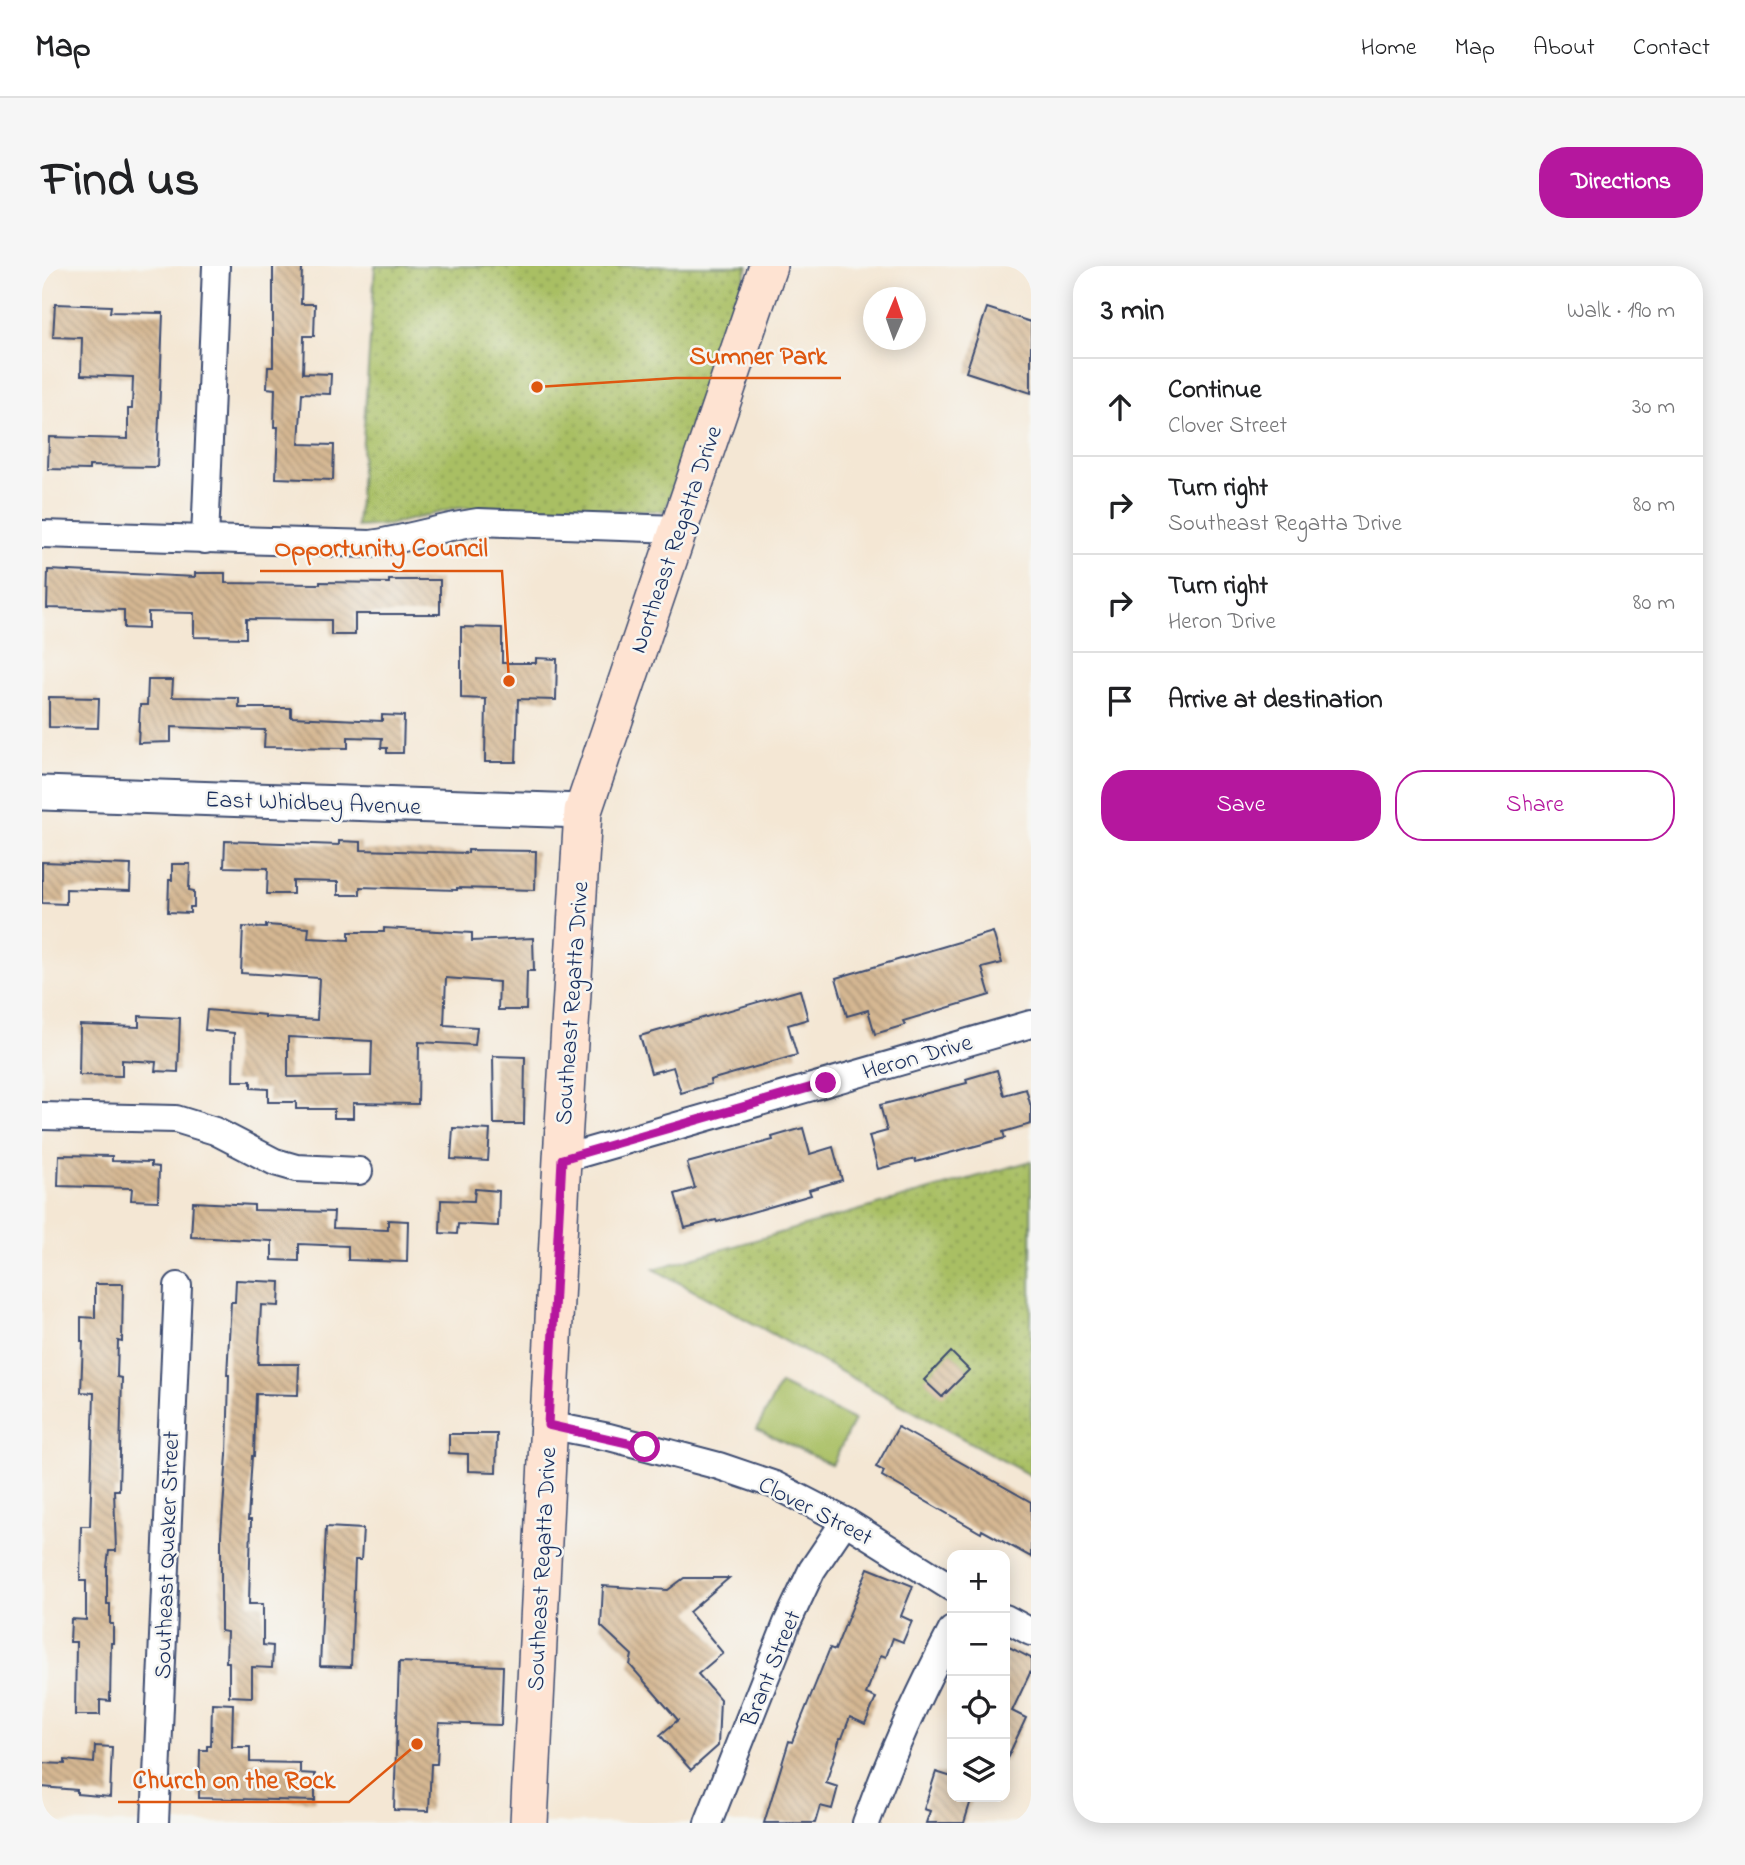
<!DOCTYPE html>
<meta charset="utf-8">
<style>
:root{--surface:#fff;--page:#f6f6f6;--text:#202124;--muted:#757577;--line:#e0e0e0;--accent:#b5179e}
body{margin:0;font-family:"Indie Flower",sans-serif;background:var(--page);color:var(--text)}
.controls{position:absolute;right:21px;bottom:21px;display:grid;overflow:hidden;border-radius:14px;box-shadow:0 4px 18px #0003}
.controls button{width:63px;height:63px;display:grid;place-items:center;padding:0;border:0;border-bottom:2px solid var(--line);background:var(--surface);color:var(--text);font:35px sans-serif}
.compass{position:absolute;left:821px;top:21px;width:63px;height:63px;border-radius:50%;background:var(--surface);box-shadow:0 4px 18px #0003;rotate:2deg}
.stop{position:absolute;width:21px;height:21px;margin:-16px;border:5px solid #b5179e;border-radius:50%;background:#fff}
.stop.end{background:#b5179e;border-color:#fff;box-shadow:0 2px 7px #0008}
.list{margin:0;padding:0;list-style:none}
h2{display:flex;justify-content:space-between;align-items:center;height:91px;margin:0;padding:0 28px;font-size:30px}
h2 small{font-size:23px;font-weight:400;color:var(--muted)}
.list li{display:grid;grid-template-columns:46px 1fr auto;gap:21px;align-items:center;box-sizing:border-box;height:98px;padding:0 28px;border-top:2px solid var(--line)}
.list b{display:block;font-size:26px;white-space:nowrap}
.list p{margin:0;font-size:23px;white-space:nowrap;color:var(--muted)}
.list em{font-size:23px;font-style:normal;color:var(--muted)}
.actions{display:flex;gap:14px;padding:21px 28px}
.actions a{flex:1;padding:16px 0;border:2px solid var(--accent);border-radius:28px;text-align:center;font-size:24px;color:var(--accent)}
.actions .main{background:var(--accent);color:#fff}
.icon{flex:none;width:38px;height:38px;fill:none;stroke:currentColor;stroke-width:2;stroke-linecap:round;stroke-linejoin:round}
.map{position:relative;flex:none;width:989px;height:1557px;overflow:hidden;border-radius:28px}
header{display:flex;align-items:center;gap:42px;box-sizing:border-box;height:98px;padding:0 35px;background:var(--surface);border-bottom:2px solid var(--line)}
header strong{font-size:33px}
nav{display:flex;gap:38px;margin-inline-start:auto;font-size:24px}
.intro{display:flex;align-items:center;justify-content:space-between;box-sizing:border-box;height:168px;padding:0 42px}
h1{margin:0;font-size:49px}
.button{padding:18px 32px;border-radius:28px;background:var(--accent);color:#fff;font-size:24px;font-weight:700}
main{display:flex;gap:42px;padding:0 42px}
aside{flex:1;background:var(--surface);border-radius:28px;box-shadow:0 4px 18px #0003}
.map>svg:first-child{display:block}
.park{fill:url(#park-dots);stroke:#627761;stroke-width:2}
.garden{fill:#a9bf64;stroke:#627761;stroke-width:2}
.building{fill:url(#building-back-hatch);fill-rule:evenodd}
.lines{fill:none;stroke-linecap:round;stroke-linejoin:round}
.minor-casing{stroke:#3c4b70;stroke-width:30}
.tertiary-casing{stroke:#3c4b70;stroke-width:37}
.secondary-casing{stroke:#3c4b70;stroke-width:40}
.minor{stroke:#fff;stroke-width:26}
.tertiary{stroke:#fff;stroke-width:33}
.secondary{stroke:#fee3d2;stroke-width:37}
.route{stroke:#b5179e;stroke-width:9}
.labels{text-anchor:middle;stroke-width:5;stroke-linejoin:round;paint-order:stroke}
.street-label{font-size:24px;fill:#1b2f5e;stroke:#f6f6f2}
.leader{fill:none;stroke:#de5710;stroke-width:2.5}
.callout-dot{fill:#de5710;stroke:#f6f6f2;stroke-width:2.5}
.callout-label{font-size:26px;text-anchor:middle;font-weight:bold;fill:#de5710;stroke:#f6f6f2;stroke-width:5;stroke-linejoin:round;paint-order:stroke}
</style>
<header>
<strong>Map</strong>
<nav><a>Home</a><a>Map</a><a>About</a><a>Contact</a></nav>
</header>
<div class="intro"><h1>Find us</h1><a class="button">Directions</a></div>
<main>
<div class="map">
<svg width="989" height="1557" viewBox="0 0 989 1557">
<defs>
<pattern id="park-dots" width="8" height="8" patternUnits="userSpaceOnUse" patternTransform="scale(1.75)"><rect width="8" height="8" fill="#a9bf64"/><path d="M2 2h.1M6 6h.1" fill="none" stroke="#899c56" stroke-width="1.8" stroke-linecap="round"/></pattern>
<pattern id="building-back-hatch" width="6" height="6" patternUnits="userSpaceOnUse" patternTransform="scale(1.75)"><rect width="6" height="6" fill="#d5b792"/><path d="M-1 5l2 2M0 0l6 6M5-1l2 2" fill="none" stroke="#ac957a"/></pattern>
</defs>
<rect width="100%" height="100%" fill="#f6f6f2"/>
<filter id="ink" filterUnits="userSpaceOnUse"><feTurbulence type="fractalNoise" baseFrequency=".0143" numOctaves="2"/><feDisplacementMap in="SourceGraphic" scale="14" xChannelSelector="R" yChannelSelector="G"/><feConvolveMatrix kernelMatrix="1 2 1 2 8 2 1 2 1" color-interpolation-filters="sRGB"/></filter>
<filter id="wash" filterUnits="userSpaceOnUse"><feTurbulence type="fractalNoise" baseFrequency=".00686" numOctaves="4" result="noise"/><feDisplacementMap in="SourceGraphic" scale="28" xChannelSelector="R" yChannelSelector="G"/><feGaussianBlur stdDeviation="1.57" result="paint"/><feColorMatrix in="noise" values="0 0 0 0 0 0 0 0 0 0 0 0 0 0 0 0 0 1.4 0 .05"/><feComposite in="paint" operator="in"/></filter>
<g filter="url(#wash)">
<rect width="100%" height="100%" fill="#f4e7d4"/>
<g class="park">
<path d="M 333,0 L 706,0 L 623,245 L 416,242 L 346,259 L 315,261 Z"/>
<path d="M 989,895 L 989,1210 L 612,1003 Z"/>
</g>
<path class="garden" d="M 738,1118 L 812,1154 L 790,1199 L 715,1163 Z"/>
<g id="blocks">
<g class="building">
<path d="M 231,0 L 260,0 L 259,38 L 273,38 L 272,70 L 262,70 L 261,107 L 289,108 L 288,128 L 260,127 L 257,178 L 292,179 L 291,214 L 234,212 L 236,161 L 232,161 L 233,123 L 225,122 L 226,101 L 231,101 Z"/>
<path d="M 13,38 L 69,40 L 68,46 L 121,47 L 115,201 L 47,200 L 47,204 L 6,203 L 7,171 L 86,173 L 86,143 L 90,143 L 91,111 L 39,109 L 40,72 L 11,71 Z"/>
<path d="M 945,42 L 989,56 L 989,127 L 924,106 Z"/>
<path d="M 6,304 L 153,311 L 153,307 L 183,307 L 183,317 L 278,318 L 278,316 L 347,317 L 347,314 L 398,314 L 398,348 L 313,348 L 313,369 L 289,369 L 289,354 L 204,353 L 204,372 L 152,371 L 152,347 L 106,346 L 106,363 L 82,362 L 82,344 L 5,342 Z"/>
<path d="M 419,361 L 460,362 L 460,397 L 494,397 L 494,392 L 515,393 L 514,434 L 476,433 L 474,496 L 443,496 L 444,433 L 419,432 Z"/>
<path d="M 106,414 L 131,414 L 130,431 L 197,432 L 197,442 L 249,442 L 249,451 L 340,455 L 340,449 L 362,450 L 361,487 L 345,487 L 345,482 L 339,482 L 340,472 L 306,471 L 306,482 L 222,481 L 223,464 L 129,461 L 129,476 L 96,477 L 98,439 L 105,439 Z"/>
<path d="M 7,431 L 57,432 L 56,462 L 7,461 Z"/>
<path d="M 183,575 L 297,579 L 297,575 L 319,576 L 319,584 L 426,587 L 426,584 L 494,585 L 493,624 L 415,622 L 415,624 L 318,621 L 318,629 L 296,629 L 296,616 L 251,615 L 251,628 L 225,628 L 226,602 L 182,601 Z"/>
<path d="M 0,596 L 89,599 L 88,625 L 24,623 L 24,638 L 0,637 Z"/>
<path d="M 130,598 L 148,598 L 147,624 L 152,625 L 152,641 L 148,641 L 148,647 L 126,646 L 127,614 L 130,614 Z"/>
<path d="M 224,659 L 267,662 L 266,672 L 307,674 L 307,666 L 342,666 L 342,662 L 430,667 L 430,675 L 491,672 L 492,705 L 485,705 L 484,744 L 456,744 L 457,716 L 404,712 L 402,759 L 435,761 L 433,779 L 377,776 L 376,838 L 311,837 L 311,852 L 292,852 L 292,843 L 254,843 L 254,836 L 226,836 L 226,823 L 209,822 L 209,815 L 191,815 L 192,767 L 163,764 L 165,744 L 223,749 L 223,751 L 275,754 L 277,712 L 199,707 L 201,661 L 224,662 ZM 246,771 L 330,775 L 329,810 L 246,811 Z"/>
<path d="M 951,666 L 960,697 L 940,702 L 948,729 L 861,755 L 863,759 L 833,768 L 826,744 L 805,750 L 794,712 Z"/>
<path d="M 758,724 L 766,753 L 746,759 L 755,789 L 668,814 L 669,818 L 639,827 L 631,801 L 609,807 L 598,770 Z"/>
<path d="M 97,750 L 138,752 L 136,806 L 113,805 L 114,796 L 80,794 L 80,810 L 37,809 L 38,759 L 97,761 Z"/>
<path d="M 451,790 L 483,791 L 482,858 L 452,858 Z"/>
<path d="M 955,804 L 962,829 L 984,823 L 989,841 L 989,858 L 961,866 L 963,872 L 874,896 L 873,893 L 836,903 L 827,870 L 845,865 L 838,839 L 925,817 L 924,813 Z"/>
<path d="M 411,862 L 448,864 L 446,895 L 409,893 Z"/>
<path d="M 761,862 L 768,888 L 791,881 L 800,914 L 767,924 L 769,929 L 675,956 L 674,954 L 643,962 L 633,928 L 653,922 L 645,897 L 731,874 L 730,871 Z"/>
<path d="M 17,889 L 70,890 L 70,895 L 109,896 L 109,900 L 117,901 L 116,935 L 89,934 L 90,922 L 16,920 Z"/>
<path d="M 433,923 L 457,925 L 456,960 L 416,958 L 415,968 L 398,967 L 399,934 L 432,935 Z"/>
<path d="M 151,936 L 212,939 L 212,944 L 292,946 L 291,962 L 346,964 L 346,954 L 366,955 L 365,996 L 306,994 L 306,980 L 257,978 L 257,995 L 230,994 L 230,975 L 149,971 Z"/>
<path d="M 194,1014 L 238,1016 L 237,1040 L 219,1039 L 216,1098 L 257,1098 L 256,1129 L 214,1128 L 212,1190 L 210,1190 L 206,1254 L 209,1254 L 207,1338 L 221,1338 L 221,1379 L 231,1380 L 230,1402 L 210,1401 L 210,1431 L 187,1430 L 187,1396 L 184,1396 L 185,1366 L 179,1365 L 179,1269 L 185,1189 L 187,1109 L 185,1109 L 189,1036 L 193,1036 Z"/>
<path d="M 53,1018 L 81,1018 L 80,1076 L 76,1075 L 75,1111 L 80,1112 L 77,1224 L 72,1224 L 74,1285 L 67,1285 L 65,1301 L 65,1338 L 68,1338 L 68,1358 L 71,1358 L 71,1377 L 69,1377 L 68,1435 L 58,1434 L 58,1449 L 33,1449 L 34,1376 L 28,1376 L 29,1353 L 44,1354 L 44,1315 L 38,1315 L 39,1260 L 48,1260 L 52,1127 L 39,1126 L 41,1075 L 39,1075 L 39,1051 L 53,1052 Z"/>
<path d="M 909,1086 L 927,1104 L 900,1131 L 882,1114 Z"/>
<path d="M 856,1161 L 989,1236 L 989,1291 L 940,1264 L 939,1267 L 840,1210 L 842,1205 L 834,1201 Z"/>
<path d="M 407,1168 L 455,1168 L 454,1206 L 426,1205 L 426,1188 L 407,1187 Z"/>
<path d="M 284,1261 L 321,1263 L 319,1294 L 313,1294 L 309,1401 L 278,1400 Z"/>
<path d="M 826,1302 L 871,1320 L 859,1350 L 870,1355 L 861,1376 L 851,1372 L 844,1391 L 839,1389 L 824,1428 L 834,1432 L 823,1458 L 808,1451 L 800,1472 L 798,1472 L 784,1517 L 796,1521 L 790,1543 L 778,1540 L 773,1557 L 722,1557 L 747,1475 L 750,1476 L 788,1382 L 793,1384 Z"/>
<path d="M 642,1312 L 687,1312 L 647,1346 L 681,1387 L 656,1408 L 678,1433 L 676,1480 L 649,1504 L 618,1469 L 636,1454 L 588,1399 L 590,1389 L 559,1360 L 561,1320 L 626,1324 Z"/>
<path d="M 963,1379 L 989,1392 L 989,1405 L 970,1445 L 984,1452 L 963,1497 Z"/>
<path d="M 357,1396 L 461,1400 L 459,1459 L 397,1457 L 395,1498 L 389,1498 L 387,1545 L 352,1544 Z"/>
<path d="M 170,1437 L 191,1438 L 190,1481 L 208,1481 L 208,1496 L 258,1497 L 258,1507 L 273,1508 L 273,1535 L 157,1532 L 158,1484 L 165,1484 L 165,1480 L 169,1480 Z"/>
<path d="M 53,1480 L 70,1481 L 68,1531 L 35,1528 L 35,1524 L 0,1521 L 0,1497 L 23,1498 L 23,1494 L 52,1497 Z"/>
<path d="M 894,1506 L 910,1511 L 910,1531 L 930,1531 L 922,1557 L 884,1557 L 888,1545 L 882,1543 Z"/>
</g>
</g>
</g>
<g filter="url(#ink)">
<use href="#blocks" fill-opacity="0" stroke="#3c4b70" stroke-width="2"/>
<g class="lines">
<g class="minor-casing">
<g id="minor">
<path d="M 0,268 L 329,278 C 365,273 400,261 436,256 L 636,263"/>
<path d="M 163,274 L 174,0"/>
<path d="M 0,850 L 134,853 L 173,865 L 233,896 L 254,902 L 317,905"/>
<path d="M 520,893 L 989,758"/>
<path d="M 506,1159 L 567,1171 L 677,1200 L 733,1219 L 803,1255 L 910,1322"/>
<path d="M 963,1352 L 989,1366"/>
<path d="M 113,1557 L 136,1020"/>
<path d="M 666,1557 L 745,1357 L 770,1304 L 803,1255"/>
<path d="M 824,1557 C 848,1490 877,1427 910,1364"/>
</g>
</g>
<g class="tertiary-casing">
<path id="tertiary" d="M 0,527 L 541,545"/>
</g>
<g class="secondary-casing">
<path id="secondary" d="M 487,1557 L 520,893 L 541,545 L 726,0"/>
</g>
<use href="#minor" class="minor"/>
<use href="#tertiary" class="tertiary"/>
<use href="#secondary" class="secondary"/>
</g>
</g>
<g class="lines" filter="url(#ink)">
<path class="route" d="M 603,1181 L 506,1159 L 520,893 L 784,817"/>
</g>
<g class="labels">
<g class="street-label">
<text transform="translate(633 273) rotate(-71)" y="8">Northeast Regatta Drive</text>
<text transform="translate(271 536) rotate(2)" y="8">East Whidbey Avenue</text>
<text transform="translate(529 737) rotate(-86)" y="8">Southeast Regatta Drive</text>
<text transform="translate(875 790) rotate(-16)" y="8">Heron Drive</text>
<text transform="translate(774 1244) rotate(27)" y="8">Clover Street</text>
<text transform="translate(124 1289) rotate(-88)" y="8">Southeast Quaker Street</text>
<text transform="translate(499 1303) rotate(-87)" y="8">Southeast Regatta Drive</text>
<text transform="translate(728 1402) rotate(-68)" y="8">Brant Street</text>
</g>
</g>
<path class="leader" d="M495 121L634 112H799M467 415L460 305H218M375 1478L307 1536H76"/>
<g class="callout-dot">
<circle cx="495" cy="121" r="7"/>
<circle cx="467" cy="415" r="7"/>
<circle cx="375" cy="1478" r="7"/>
</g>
<g class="callout-label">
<text x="716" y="98">Sumner Park</text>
<text x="339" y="290">Opportunity Council</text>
<text x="192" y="1522">Church on the Rock</text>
</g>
</svg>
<div class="controls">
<button>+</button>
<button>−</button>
<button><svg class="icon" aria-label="locate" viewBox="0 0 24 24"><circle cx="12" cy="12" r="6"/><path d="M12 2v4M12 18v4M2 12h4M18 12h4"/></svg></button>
<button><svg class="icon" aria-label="layers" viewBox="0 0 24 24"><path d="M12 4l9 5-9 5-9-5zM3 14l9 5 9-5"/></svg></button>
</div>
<svg class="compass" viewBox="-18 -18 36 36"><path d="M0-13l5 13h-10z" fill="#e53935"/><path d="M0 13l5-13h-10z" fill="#757577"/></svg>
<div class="stop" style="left:603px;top:1181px"></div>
<div class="stop end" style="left:784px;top:817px"></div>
</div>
<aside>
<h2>3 min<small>Walk · 190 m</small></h2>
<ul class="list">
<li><svg class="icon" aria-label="ahead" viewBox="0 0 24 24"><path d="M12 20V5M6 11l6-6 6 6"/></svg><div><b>Continue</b><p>Clover Street</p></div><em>30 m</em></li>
<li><svg class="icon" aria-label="right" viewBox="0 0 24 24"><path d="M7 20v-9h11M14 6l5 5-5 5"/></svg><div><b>Turn right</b><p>Southeast Regatta Drive</p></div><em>80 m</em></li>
<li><svg class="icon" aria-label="right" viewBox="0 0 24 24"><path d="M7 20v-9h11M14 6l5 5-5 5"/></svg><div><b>Turn right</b><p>Heron Drive</p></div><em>80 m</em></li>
<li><svg class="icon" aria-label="arrive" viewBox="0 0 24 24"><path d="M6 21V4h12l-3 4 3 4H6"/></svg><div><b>Arrive at destination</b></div></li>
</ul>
<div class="actions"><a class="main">Save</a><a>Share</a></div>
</aside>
</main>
